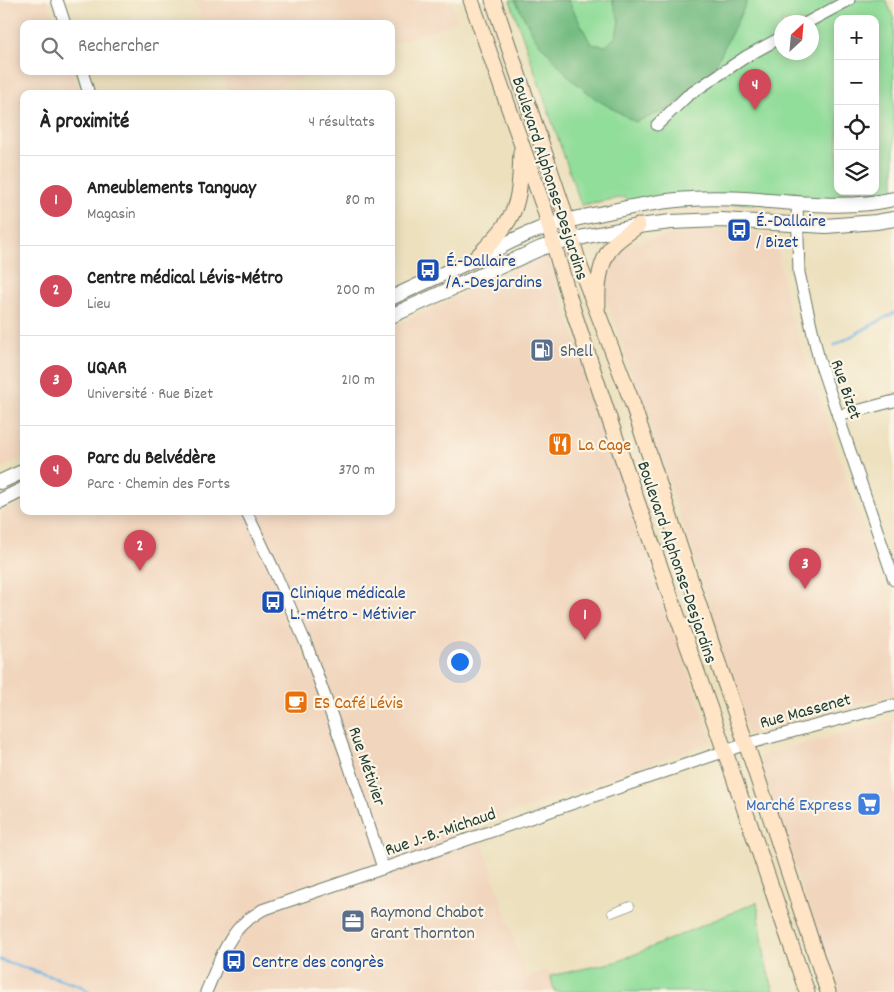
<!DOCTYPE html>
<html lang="fr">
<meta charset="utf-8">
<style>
:root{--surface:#fff;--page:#f2f2f2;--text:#222;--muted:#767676;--line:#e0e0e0;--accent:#d1495b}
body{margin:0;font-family:Dekko,sans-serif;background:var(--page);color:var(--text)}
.controls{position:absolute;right:15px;top:15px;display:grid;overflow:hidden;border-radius:10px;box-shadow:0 2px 12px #0003}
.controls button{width:45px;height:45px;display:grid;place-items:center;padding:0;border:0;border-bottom:1px solid var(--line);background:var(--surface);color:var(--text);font:25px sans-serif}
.compass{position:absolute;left:774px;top:15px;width:45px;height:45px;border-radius:50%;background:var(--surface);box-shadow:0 2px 12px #0003;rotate:26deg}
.you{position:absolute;left:459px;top:661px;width:18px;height:18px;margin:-12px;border:4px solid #fff;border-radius:50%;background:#1a73e8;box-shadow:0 0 0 8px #1a73e833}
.badge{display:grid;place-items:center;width:32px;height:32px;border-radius:50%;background:var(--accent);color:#fff;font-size:16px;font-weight:700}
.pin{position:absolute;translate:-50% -41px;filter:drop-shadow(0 1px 2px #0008)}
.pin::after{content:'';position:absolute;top:26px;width:18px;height:15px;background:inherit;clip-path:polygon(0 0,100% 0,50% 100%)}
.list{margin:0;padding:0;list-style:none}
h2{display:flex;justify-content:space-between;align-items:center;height:65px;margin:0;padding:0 20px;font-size:21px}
h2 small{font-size:16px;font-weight:400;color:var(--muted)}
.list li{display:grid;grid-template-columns:32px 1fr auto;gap:15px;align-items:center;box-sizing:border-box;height:90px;padding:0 20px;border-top:1px solid var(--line)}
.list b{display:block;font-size:19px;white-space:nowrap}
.list p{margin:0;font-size:16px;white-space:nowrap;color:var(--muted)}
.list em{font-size:16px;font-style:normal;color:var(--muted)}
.icon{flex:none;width:28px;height:28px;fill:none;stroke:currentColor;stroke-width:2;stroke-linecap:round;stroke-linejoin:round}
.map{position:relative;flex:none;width:894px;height:992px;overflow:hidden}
.search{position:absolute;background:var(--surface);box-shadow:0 2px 12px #0003;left:20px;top:20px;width:375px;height:55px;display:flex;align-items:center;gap:12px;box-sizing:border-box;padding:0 18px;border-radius:10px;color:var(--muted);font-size:19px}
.panel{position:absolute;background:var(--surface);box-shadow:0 2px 12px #0003;left:20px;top:90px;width:375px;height:425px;border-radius:10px}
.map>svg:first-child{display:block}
.built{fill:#f1d5bd}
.green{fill:#91dd9a;stroke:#588d67;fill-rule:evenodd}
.forest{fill:#74bc82;stroke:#4a7c5b}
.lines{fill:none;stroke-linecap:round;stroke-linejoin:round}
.stream{stroke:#69b0e0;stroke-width:3}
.pedestrian-casing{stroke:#677664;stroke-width:9}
.minor-casing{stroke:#677664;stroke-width:13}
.tertiary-casing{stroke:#677664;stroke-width:16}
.secondary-casing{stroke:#677664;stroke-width:17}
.pedestrian{stroke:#fff;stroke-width:8}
.minor{stroke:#fff;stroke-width:11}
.tertiary{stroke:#fff;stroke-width:14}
.secondary{stroke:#ffe4c6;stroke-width:15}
.labels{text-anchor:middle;stroke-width:4.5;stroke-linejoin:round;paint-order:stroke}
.street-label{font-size:18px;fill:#1f3d34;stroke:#fcf5e5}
.transit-label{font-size:18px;fill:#164399;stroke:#fcf5e5;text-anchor:start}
.service-label{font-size:18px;fill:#4e5e75;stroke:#fcf5e5;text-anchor:start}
.food-label{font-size:18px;fill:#c56008;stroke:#fcf5e5;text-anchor:start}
.shop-label{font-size:18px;fill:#366cbe;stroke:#fcf5e5;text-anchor:end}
</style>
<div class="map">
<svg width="894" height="992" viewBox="0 0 894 992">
<rect width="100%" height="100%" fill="#fcf5e5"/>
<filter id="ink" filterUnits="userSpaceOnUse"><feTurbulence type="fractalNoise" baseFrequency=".02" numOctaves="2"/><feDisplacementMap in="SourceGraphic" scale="10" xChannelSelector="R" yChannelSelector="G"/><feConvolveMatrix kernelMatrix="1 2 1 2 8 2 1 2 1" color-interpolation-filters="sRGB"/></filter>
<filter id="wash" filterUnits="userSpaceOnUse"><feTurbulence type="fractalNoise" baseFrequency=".0096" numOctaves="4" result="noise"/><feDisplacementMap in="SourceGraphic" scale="20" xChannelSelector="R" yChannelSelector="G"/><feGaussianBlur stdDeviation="1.12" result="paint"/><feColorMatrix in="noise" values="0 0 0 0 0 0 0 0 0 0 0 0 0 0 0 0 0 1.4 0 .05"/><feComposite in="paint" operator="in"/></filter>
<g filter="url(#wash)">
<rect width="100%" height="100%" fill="#ece0bd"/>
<g class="built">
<path d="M 0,0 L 47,0 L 56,24 L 24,24 L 24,71 L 72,71 L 80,94 L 24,94 L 24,458 L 0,469 Z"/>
<path d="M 194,0 L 450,0 L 457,21 L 391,45 L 391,24 L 203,24 Z"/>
<path d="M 221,71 L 320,71 L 259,94 L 229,94 Z"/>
<path d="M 714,232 L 773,235 L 778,241 L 780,264 L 789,312 L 894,617 L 894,695 L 748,734 L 720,649 L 708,599 L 606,296 L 606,282 L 613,263 L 623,249 L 637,242 L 674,235 Z"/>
<path d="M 546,254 L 712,741 L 530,807 L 476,825 L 527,977 L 548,970 L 555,992 L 0,992 L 0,512 L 24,501 L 24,511 L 391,511 L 391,328 Z"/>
<path d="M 894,719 L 894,992 L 837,992 L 758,757 Z"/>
</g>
<g class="green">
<path d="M 510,0 L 886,0 L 894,19 L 894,199 L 629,207 L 625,197 L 581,205 ZM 838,19 L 875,19 L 875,191 L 838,191 ZM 782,22 L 812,22 L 812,52 L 782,52 Z"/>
<path d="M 757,902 L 766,965 L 774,992 L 555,992 L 550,976 L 619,961 Z"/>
</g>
<path class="forest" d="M 515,0 L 568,0 L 591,44 L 606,46 L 616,36 L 619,21 L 612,0 L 748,0 L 710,76 L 670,109 L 635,122 L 596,99 L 571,79 L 535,38 Z"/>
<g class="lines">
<g class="stream">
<path d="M 835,345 L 894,313"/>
<path d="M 0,960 L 81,986 L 89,992"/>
</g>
</g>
</g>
<g filter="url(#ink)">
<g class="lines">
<g class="pedestrian-casing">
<path id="pedestrian" d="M 612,913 L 630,906"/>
</g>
<g class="minor-casing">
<g id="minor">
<path d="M 57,0 L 65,24"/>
<path d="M 808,22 L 849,0"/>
<path d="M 82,71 L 89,94"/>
<path d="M 657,125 L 687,96 L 747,56 L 782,37"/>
<path d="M 797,202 L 799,273 L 819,360 L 894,580"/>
<path d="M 838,416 L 894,401"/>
<path d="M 246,511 L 273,568 L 307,646 L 345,753 L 383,868"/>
<path d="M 206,992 C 216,970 226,937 246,921 C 251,917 257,914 262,910 L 746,744 L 894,705"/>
</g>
</g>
<g class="tertiary-casing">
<g id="tertiary">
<path d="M 391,298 C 426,282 460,266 494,250 C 508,243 521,236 535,231 C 559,221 584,217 608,212 C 635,206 663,200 690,199 C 758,194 828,214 894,199"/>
<path d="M 391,316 L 541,248 L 554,244 L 588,236 L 638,226 L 671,222 L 721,220 L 826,226 L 876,222 L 894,219"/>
<path d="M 0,482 L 24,471"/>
<path d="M 0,501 L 24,489"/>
</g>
</g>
<g class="secondary-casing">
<g id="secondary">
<path d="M 471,0 L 545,211 L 559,263 L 573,310 L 632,487 L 730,766 L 807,992"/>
<path d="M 493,0 L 563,208 L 579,264 L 632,402 L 713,648 L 752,761 L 828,992"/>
<path d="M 475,259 C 492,241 512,224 517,199 C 521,184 520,167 521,152"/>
<path d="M 598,305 C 597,284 599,262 613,245 C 620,238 629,232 638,226"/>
</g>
</g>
<use href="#pedestrian" class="pedestrian"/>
<use href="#minor" class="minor"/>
<use href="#tertiary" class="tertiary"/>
<use href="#secondary" class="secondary"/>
</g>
</g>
<defs>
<g id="bus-square" transform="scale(1.25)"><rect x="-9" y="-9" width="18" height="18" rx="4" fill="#1a4fb4" stroke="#fcf5e5"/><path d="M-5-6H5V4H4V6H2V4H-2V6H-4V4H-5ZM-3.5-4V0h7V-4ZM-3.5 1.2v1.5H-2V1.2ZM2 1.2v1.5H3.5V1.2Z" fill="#fff"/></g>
<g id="fuel-square" transform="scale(1.25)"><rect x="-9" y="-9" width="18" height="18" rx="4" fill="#5c6f8a" stroke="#fcf5e5"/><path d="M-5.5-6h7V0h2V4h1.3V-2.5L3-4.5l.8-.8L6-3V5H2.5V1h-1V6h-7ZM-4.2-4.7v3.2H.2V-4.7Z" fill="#fff"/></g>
<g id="restaurant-square" transform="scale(1.25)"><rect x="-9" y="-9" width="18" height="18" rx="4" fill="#e8710a" stroke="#fcf5e5"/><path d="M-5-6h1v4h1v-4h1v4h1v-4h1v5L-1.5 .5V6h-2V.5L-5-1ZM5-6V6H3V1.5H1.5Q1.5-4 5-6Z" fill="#fff"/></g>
<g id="cafe-square" transform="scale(1.25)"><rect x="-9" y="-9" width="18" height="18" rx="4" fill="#e8710a" stroke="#fcf5e5"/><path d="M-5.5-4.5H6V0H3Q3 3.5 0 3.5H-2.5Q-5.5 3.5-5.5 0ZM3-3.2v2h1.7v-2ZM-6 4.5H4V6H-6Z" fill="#fff"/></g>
<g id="supermarket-square" transform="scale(1.25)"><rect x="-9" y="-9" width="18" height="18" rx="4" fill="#3f7fe0" stroke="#fcf5e5"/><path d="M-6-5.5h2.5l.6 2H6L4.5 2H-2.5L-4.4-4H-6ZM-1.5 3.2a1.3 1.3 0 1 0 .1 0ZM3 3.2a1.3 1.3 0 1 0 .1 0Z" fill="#fff"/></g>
<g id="office-square" transform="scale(1.25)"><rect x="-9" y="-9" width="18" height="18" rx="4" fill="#5c6f8a" stroke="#fcf5e5"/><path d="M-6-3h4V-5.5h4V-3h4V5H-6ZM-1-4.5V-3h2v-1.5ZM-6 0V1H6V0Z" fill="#fff"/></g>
</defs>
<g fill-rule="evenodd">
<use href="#bus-square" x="739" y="230"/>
<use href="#bus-square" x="428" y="270"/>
<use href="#fuel-square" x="542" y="350"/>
<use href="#restaurant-square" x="560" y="444"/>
<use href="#bus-square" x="273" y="602"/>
<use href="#cafe-square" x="296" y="702"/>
<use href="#supermarket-square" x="869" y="804"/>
<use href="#office-square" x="353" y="921"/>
<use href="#bus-square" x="234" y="961"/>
</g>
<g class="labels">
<g class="street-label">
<text transform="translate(551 178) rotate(72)" y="6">Boulevard Alphonse-Desjardins</text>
<text transform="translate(847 389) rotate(71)" y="6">Rue Bizet</text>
<text transform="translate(678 562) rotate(71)" y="6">Boulevard Alphonse-Desjardins</text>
<text transform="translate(805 710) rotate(-15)" y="6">Rue Massenet</text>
<text transform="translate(368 766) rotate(71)" y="6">Rue Métivier</text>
<text transform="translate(440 831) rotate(-19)" y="6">Rue J.-B.-Michaud</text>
</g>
<g class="transit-label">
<text x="756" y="226">É.-Dallaire<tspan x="756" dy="21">/ Bizet</tspan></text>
<text x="446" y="266">É.-Dallaire<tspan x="446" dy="21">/A.-Desjardins</tspan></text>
<text x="290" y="598">Clinique médicale<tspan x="290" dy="21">L.-métro - Métivier</tspan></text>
<text x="252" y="967">Centre des congrès</text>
</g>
<g class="service-label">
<text x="560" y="356">Shell</text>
<text x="370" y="917">Raymond Chabot<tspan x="370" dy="21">Grant Thornton</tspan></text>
</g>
<g class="food-label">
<text x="578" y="450">La Cage</text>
<text x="314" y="708">ES Café Lévis</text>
</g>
<g class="shop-label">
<text x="852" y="810">Marché Express</text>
</g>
</g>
</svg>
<div class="controls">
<button>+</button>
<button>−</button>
<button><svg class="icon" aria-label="locate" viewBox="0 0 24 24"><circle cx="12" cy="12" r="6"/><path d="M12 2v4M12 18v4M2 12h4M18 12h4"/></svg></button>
<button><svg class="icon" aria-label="layers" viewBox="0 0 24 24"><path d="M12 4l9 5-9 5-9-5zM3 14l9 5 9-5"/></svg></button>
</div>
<svg class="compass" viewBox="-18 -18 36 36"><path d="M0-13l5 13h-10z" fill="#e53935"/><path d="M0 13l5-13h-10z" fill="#767676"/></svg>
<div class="you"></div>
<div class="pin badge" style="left:585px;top:640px">1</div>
<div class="pin badge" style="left:140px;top:571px">2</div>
<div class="pin badge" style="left:805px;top:589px">3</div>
<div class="pin badge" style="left:755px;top:110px">4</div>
<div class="search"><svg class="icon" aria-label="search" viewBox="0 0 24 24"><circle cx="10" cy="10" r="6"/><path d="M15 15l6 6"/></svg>Rechercher</div>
<section class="panel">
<h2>À proximité<small>4 résultats</small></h2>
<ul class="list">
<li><span class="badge">1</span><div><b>Ameublements Tanguay</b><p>Magasin</p></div><em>80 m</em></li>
<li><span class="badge">2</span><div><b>Centre médical Lévis-Métro</b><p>Lieu</p></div><em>200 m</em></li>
<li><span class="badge">3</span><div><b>UQAR</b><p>Université · Rue Bizet</p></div><em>210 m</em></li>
<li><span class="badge">4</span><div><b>Parc du Belvédère</b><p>Parc · Chemin des Forts</p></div><em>370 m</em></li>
</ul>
</section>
</div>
